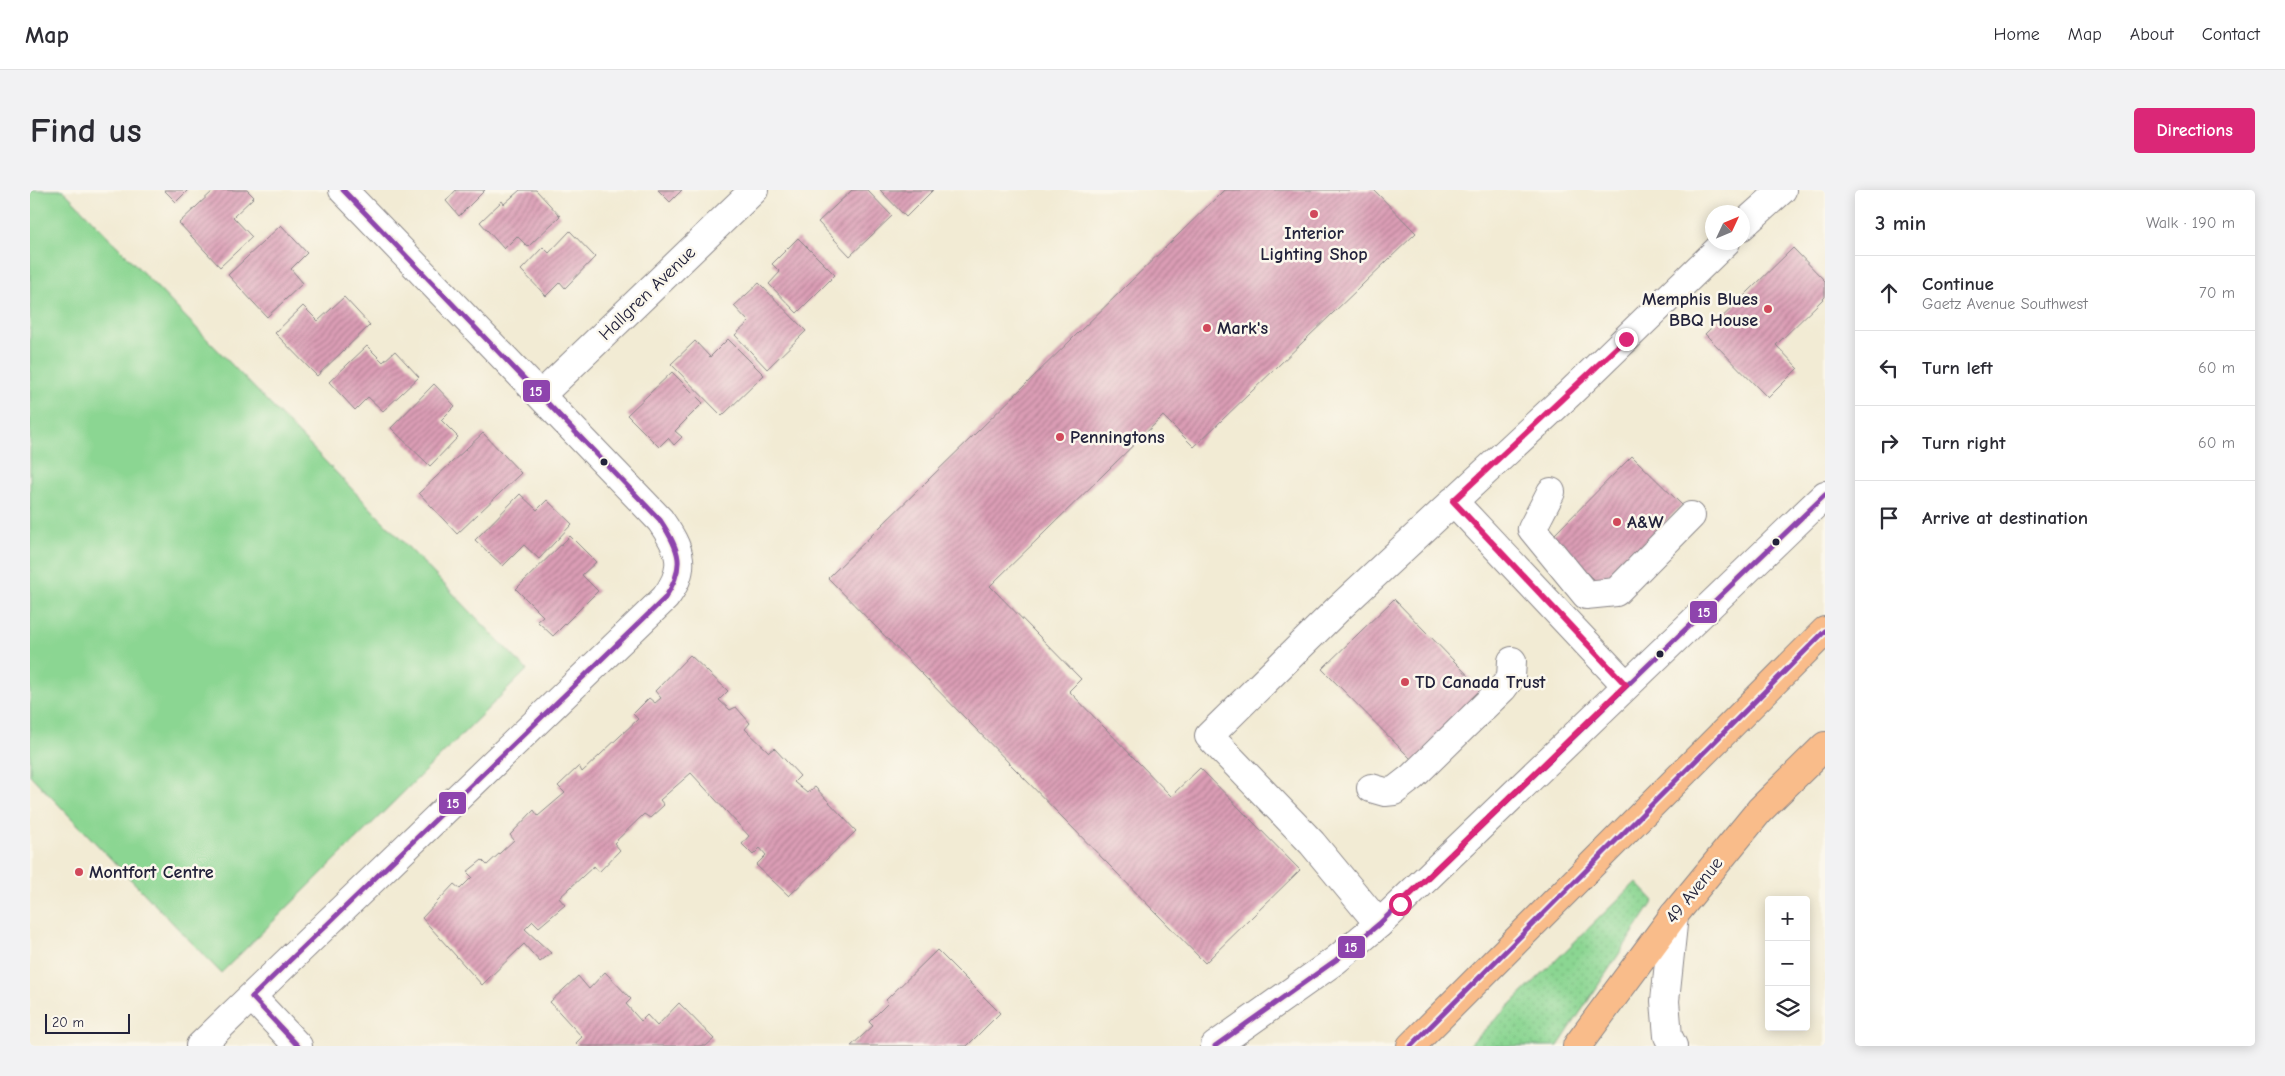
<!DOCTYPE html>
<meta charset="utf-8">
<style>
:root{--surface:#fff;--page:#f2f2f3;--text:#2b2b33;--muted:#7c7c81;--line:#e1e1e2;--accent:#db2777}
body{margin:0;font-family:"Comic Neue",sans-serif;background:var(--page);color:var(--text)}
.controls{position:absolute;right:15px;bottom:15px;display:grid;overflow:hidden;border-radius:5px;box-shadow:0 2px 12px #0003}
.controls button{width:45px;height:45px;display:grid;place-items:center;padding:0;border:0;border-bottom:1px solid var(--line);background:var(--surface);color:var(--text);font:25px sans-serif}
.compass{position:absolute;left:1675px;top:15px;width:45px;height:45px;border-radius:50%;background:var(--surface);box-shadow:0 2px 12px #0003;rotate:46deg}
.scale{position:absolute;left:15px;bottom:12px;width:85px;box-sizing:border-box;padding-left:5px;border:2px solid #22223b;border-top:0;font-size:14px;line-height:18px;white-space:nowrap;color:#22223b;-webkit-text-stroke:4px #fbf7ec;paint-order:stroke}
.stop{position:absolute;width:15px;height:15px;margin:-11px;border:4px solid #db2777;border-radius:50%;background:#fff}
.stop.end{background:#db2777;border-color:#fff;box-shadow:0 1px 5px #0008}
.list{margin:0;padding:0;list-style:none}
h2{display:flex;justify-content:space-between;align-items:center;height:65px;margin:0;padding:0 20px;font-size:21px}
h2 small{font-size:16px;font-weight:400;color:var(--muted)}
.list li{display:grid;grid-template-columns:32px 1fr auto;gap:15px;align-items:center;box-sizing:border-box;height:75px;padding:0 20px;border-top:1px solid var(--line)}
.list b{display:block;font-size:19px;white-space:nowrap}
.list p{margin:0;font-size:16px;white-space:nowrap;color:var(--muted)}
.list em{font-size:16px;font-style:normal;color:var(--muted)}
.icon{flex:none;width:28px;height:28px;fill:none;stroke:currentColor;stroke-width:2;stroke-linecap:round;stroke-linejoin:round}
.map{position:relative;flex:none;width:1795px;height:856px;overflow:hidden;border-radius:5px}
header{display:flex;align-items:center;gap:30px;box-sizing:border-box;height:70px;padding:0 25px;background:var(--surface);border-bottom:1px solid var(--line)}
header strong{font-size:24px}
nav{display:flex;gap:28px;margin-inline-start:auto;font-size:18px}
.intro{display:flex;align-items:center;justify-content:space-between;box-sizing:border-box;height:120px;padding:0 30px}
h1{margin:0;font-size:35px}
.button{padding:12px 22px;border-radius:5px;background:var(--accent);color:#fff;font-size:18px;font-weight:700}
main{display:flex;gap:30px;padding:0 30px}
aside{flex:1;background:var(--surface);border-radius:5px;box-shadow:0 2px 12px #0003}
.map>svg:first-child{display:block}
.grass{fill:url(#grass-dots);stroke:#567c66}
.park{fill:#8bd692;stroke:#567c66}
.building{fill:url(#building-hatch)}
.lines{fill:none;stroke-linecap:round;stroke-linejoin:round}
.minor-casing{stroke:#8a8688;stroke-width:30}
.major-casing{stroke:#8a8688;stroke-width:30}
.minor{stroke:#fff;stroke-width:28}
.major{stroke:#f9bc8a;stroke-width:28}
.bus-1-casing{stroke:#fbf7ec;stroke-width:9}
.bus-1{stroke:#8e44ad;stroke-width:5}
.route{stroke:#db2777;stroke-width:6}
.poi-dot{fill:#d1495b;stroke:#fbf7ec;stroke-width:2}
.bus-dot{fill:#22223b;stroke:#fbf7ec;stroke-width:2}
.labels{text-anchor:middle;stroke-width:5;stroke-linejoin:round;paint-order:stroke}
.poi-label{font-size:18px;font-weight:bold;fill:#22223b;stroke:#fbf7ec;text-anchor:start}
.street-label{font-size:18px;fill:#22223b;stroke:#fbf7ec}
.line-badge{stroke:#fbf7ec;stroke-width:2}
.badge-label{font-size:14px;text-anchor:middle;font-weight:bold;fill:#fff}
</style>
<header>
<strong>Map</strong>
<nav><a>Home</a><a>Map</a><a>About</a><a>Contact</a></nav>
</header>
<div class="intro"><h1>Find us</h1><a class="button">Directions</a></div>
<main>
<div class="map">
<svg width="1795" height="856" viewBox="0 0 1795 856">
<defs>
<pattern id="grass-dots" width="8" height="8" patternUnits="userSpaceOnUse" patternTransform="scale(1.25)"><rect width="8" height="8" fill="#8bd692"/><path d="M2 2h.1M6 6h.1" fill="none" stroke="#78b77f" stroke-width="1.8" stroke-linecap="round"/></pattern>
<pattern id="building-hatch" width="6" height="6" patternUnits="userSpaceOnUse" patternTransform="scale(1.25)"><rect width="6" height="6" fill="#db9db5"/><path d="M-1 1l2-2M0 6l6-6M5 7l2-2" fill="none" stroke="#b18094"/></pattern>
</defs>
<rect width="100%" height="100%" fill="#fbf7ec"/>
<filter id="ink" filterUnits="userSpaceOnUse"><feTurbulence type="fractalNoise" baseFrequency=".02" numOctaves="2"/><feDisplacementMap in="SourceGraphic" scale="10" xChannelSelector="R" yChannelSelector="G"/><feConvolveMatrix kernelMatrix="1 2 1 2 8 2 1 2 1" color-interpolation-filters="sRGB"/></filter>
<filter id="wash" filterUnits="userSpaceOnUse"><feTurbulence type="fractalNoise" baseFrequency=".0096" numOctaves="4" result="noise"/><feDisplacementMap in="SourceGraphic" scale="20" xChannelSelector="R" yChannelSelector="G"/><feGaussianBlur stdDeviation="1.12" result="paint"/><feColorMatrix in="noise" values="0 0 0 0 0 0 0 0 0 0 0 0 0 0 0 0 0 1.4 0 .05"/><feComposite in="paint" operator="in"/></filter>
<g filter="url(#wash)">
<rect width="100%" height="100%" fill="#f2ebd4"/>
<path class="grass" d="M 1606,692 L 1624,711 L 1528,856 L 1438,856 Z"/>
<path class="park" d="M 0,0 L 33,0 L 497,480 L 191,783 L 0,585 Z"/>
<g id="blocks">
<g class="building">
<path d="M 134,0 L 158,0 L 146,12 Z"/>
<path d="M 184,0 L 217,0 L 224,7 L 203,27 L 222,47 L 190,77 L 149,33 Z"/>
<path d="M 426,0 L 455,0 L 429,26 L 416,11 Z"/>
<path d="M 490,0 L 506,0 L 530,26 L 498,57 L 487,46 L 474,59 L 450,32 L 472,11 L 474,14 Z"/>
<path d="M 628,0 L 652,0 L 640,12 Z"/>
<path d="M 822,0 L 837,0 L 862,26 L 820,66 L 788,32 Z"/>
<path d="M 850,0 L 903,0 L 876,27 Z"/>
<path d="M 1194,0 L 1344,0 L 1386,43 L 1164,257 L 1133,226 L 960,396 L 1051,489 L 1039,501 L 1141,606 L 1170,578 L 1270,680 L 1175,773 L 798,388 Z"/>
<path d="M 251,35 L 277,63 L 261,79 L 273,93 L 237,127 L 198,85 Z"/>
<path d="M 540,41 L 565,67 L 535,98 L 530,92 L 516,106 L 491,80 L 513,57 L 519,63 Z"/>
<path d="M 768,48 L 805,85 L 767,123 L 739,94 L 750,82 L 742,74 Z"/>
<path d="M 1763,58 L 1795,91 L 1795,107 L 1746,155 L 1768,178 L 1738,208 L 1675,144 Z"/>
<path d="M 729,93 L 776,141 L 737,179 L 705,145 L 719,132 L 704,116 Z"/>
<path d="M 314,107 L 340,135 L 287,186 L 245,143 L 273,116 L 288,131 Z"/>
<path d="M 698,149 L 734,185 L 692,226 L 641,174 L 665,151 L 680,167 Z"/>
<path d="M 337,156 L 353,172 L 365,161 L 389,187 L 353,221 L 338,207 L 325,220 L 299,192 Z"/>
<path d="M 642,182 L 673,213 L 645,241 L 652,247 L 644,255 L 638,248 L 629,257 L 597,225 Z"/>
<path d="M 404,194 L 425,216 L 411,230 L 428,247 L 400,276 L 361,238 Z"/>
<path d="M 453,243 L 491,283 L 427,344 L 389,303 Z"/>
<path d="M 1602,266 L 1652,315 L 1571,397 L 1521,348 Z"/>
<path d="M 490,304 L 507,320 L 517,310 L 542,334 L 509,369 L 494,355 L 473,376 L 445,350 Z"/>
<path d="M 540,346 L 566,372 L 552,385 L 568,401 L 523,446 L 507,431 L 513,426 L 486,399 Z"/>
<path d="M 1364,409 L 1457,505 L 1386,574 L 1292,479 Z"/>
<path d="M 660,465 L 698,501 L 689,510 L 700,520 L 706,517 L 720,533 L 715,539 L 739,562 L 744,558 L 770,586 L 764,592 L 777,603 L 785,597 L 826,641 L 759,706 L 726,675 L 736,665 L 730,658 L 723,665 L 712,654 L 719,646 L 661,583 L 630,610 L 634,615 L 620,628 L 614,624 L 584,653 L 590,660 L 569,682 L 564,676 L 529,708 L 535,715 L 509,737 L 503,731 L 495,739 L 521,763 L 510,772 L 494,754 L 452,795 L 392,728 L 424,694 L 430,699 L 442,687 L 437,682 L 452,670 L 457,675 L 484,650 L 480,645 L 504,620 L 508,626 L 535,603 L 528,596 L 549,576 L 552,582 L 608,529 L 603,524 L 619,508 L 625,513 L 631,508 L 625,501 Z"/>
<path d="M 907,760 L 970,823 L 937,856 L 821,856 L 843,836 L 839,832 L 858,813 L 856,810 Z"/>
<path d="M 575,782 L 601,809 L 596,814 L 611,831 L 617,825 L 627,836 L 649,813 L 684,849 L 676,856 L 549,856 L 546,853 L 552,847 L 520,812 L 548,786 L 559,799 Z"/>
</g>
</g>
</g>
<g filter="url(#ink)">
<use href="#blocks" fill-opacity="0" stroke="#8a8688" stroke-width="1"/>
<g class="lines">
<g class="minor-casing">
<g id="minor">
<path d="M 1712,36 L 1752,0"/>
<path d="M 511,205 L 724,0"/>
<path d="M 1521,302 L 1502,339 L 1556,405 L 1586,402 L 1661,326"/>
<path d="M 1423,311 L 1596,495"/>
<path d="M 1341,598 L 1355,602 L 1364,601 L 1382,587 L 1473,498 L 1481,487 L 1482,471"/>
<path d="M 1349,734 L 1282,653 L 1179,546 L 1309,418 L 1540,203 L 1696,52"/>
<path d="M 222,807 L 268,856"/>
<path d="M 170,856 L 635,408 C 658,378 651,360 630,330 L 313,0"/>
<path d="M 1185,856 L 1306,770 L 1349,734 L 1795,305"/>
<path d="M 1643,856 L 1638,846 L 1635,811 L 1644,725"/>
</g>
</g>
<g class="major-casing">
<g id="major">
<path d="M 1381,856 L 1795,441"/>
<path d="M 1547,856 L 1644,725 L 1730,620 L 1795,556"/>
</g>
</g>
<use href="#minor" class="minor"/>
<use href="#major" class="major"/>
<g class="bus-1-casing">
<g id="bus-1">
<path d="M 222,807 L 635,408 C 656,376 650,360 630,330 L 313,0"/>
<path d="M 222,807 L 268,856"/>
<path d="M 1185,856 L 1306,770 L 1349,734 L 1795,305"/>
<path d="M 1381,856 L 1795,441"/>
</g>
</g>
<use href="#bus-1" class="bus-1"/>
</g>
</g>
<g class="lines" filter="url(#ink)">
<path class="route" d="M 1370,714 L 1596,495 L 1423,311 L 1596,149"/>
</g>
<g class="poi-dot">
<circle cx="1284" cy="24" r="5"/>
<circle cx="1738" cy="119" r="5"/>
<circle cx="1177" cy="138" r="5"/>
<circle cx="1030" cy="247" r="5"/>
<circle cx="1587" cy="332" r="5"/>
<circle cx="1375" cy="492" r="5"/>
<circle cx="49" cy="682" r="5"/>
</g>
<g class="bus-dot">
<circle cx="574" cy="272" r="4.5"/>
<circle cx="1746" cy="352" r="4.5"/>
<circle cx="1630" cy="464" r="4.5"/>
</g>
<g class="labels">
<g class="poi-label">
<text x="1284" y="49" text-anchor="middle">Interior<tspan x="1284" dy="21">Lighting Shop</tspan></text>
<text x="1728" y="115" text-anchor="end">Memphis Blues<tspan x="1728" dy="21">BBQ House</tspan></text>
<text x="1187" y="144">Mark's</text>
<text x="1040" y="253">Penningtons</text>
<text x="1597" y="338">A&amp;W</text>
<text x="1385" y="498">TD Canada Trust</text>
<text x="59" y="688">Montfort Centre</text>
</g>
<g class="street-label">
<text transform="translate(617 103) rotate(-44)" y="6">Hallgren Avenue</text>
<text transform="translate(1664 700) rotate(-51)" y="6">49 Avenue</text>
</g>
</g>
<g class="line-badge">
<rect x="492" y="189" width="29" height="24" rx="5" fill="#8e44ad"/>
<rect x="1659" y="410" width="29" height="24" rx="5" fill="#8e44ad"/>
<rect x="408" y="601" width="29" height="24" rx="5" fill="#8e44ad"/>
<rect x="1307" y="745" width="29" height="24" rx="5" fill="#8e44ad"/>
</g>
<g class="badge-label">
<text x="506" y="206">15</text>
<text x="1674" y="427">15</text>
<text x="423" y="618">15</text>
<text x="1321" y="762">15</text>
</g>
</svg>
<div class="controls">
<button>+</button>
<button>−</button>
<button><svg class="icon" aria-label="layers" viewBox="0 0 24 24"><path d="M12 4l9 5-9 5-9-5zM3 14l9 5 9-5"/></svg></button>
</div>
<svg class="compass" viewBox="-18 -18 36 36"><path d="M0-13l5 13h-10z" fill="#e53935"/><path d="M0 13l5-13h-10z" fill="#7c7c81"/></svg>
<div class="scale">20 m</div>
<div class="stop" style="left:1370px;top:714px"></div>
<div class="stop end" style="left:1596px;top:149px"></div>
</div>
<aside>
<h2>3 min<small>Walk · 190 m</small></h2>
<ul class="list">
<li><svg class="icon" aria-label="ahead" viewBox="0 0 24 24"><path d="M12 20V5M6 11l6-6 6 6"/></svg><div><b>Continue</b><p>Gaetz Avenue Southwest</p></div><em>70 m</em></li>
<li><svg class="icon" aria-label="left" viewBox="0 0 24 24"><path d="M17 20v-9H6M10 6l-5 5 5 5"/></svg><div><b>Turn left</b></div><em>60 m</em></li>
<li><svg class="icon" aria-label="right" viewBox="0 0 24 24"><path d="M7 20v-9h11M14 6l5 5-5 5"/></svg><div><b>Turn right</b></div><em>60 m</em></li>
<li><svg class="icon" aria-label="arrive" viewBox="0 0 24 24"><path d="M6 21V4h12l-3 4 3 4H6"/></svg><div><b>Arrive at destination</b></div></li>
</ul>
</aside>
</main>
